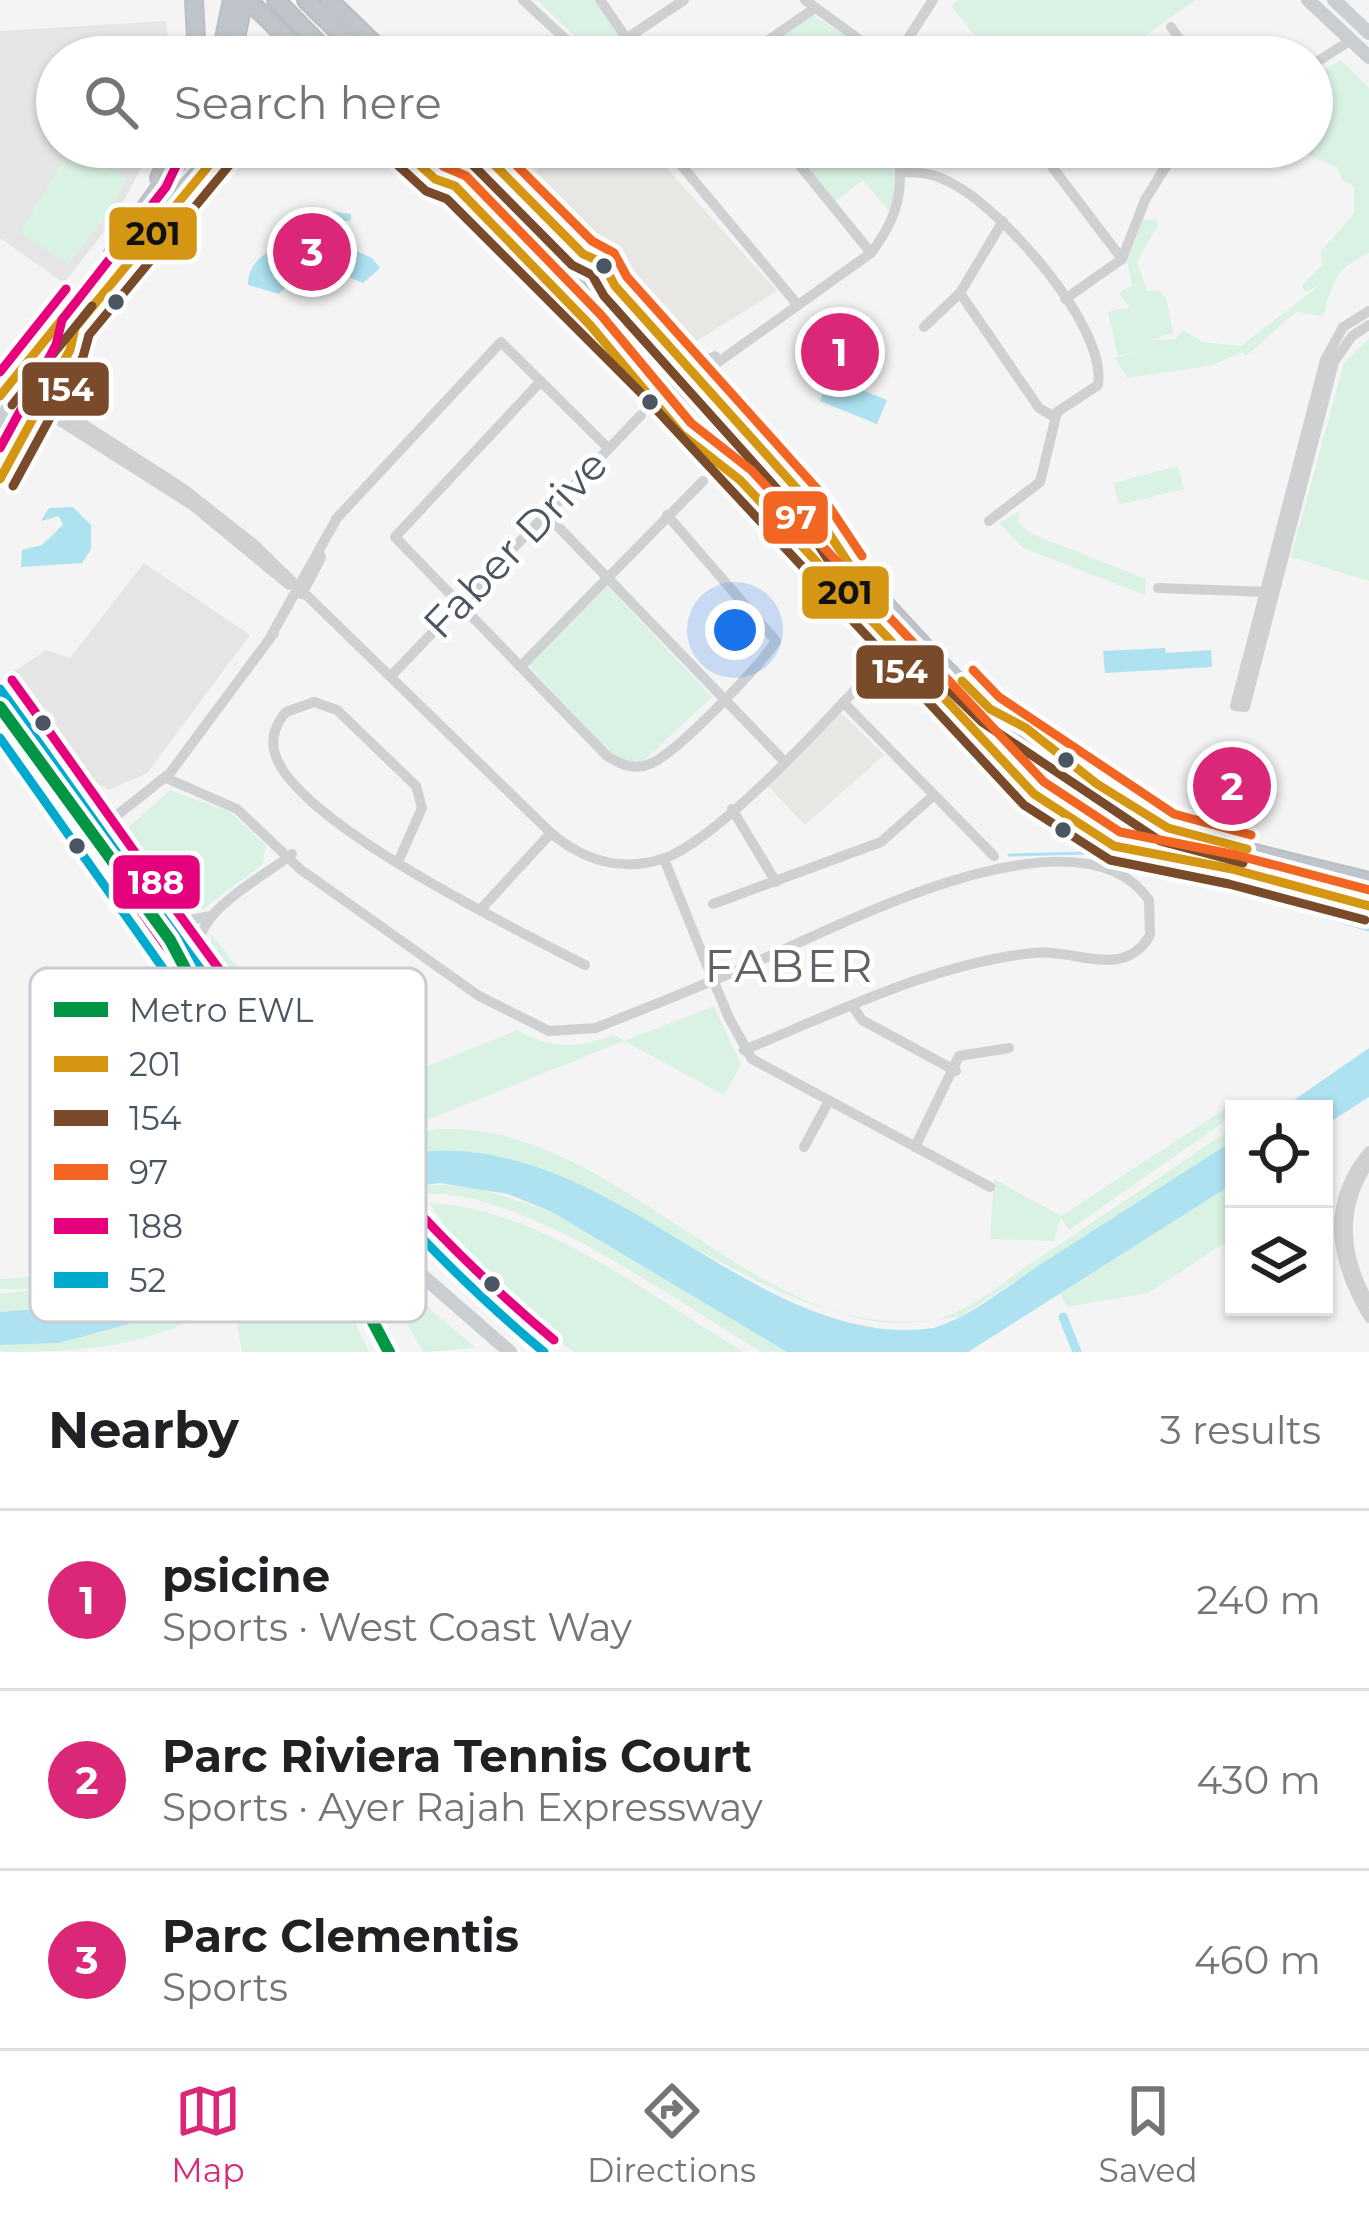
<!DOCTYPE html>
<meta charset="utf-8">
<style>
:root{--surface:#fff;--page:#f6f6f6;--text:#202124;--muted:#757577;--line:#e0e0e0;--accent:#db2777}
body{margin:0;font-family:Montserrat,sans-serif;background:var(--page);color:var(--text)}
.controls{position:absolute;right:36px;bottom:36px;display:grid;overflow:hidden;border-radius:0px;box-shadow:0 3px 9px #0004}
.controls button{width:108px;height:108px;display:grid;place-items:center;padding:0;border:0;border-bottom:3px solid var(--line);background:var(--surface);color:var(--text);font:60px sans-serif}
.you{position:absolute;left:735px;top:630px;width:42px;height:42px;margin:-30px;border:9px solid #fff;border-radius:50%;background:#1a73e8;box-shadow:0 0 0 18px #1a73e833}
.badge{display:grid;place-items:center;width:78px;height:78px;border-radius:50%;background:var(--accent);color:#fff;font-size:39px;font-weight:700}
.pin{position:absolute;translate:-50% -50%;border:6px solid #fff;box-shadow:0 3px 12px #0006}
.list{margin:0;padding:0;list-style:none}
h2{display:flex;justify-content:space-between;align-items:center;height:156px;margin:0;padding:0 48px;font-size:51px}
h2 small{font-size:39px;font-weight:400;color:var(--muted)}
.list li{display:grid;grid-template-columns:78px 1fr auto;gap:36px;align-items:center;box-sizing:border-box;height:180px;padding:0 48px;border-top:3px solid var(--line)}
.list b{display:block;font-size:45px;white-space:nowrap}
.list p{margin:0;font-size:39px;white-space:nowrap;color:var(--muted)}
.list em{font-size:39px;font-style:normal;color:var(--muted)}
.icon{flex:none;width:66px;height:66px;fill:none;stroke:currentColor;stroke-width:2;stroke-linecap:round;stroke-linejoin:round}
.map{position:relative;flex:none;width:1369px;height:1352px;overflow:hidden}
.search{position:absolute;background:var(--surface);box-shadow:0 3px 9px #0004;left:36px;right:36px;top:36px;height:132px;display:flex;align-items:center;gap:30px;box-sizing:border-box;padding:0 42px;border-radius:66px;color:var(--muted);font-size:45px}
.sheet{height:696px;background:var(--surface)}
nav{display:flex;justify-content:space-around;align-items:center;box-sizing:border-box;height:168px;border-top:3px solid var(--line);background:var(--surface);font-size:33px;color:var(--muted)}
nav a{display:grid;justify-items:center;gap:6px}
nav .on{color:var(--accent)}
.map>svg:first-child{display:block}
.commercial{fill:#e8e7e3}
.education{fill:#e6e5e6}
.green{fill:#d9f2e3}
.water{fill:#aee2f0}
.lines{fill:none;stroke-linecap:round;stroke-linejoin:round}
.stream{stroke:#aee2f0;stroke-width:3}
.canal{stroke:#aee2f0;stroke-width:9}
.highway-casing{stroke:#b9bec3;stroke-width:20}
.minor{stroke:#ced0d2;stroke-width:10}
.major{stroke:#caced1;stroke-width:14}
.highway{stroke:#bec4c9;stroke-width:16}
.rail-casing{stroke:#c9cacc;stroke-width:8}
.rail{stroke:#fff;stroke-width:3;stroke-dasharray:9;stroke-linecap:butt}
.minor-bridge{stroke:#ced0d2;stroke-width:10}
.bus-1-casing{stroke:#fff;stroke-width:18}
.bus-2-casing{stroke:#fff;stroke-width:18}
.bus-3-casing{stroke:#fff;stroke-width:18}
.bus-4-casing{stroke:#fff;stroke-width:18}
.bus-5-casing{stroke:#fff;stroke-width:18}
.bus-1{stroke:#d49613;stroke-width:9}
.bus-2{stroke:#7a4b2a;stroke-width:9}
.bus-3{stroke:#f26522;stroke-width:9}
.bus-4{stroke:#e5007d;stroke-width:9}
.bus-5{stroke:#00a9ce;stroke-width:9}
.metro-1-casing{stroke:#fff;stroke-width:21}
.metro-1{stroke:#009645;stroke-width:12}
.bus-dot{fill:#4a5661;stroke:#fff;stroke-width:4.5}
.labels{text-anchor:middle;stroke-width:10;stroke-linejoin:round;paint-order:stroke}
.street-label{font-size:42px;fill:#4a5661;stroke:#fff}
.neighbourhood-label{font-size:45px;letter-spacing:3px;fill:#5f6368;stroke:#fff}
.key{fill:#fff;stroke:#c9ccd0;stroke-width:3}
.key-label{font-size:33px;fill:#4a5661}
.line-badge{stroke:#fff;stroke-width:4.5}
.badge-label{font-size:33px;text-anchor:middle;font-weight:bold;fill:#fff}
.pale-badge-label{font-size:33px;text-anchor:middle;font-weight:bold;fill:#111}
</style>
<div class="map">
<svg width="1369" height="1352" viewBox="0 0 1369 1352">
<rect width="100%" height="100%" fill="#f4f4f4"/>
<g class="commercial">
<path d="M 559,147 L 648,147 L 777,291 L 687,347 L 681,344 L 526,181 Z"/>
<path d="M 838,710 L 884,755 L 805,825 L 765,783 Z"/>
</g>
<g class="education">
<path d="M 166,21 L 170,57 L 57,57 L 57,147 L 152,147 L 114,219 L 64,283 L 0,238 L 0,31 Z"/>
<path d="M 144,563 L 250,635 L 147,773 L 109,790 L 95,782 L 5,678 L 46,650 L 70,658 Z"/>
</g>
<g class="green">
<path d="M 537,0 L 593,0 L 619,37 L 594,54 Z"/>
<path d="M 957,0 L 1195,0 L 1116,57 L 991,57 L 952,6 Z"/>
<path d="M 813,15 L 879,57 L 753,57 Z"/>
<path d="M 1341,60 L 1369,88 L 1369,253 C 1337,266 1332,284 1323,316 L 1296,312 L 1246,356 L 1243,352 L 1210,366 L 1127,378 L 1115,358 L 1142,351 L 1118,356 L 1108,312 L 1130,307 L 1119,293 L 1132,285 L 1127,261 L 1143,220 L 1157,220 L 1157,227 L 1137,262 L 1147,291 L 1157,290 L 1166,297 L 1173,333 L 1153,340 L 1175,339 L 1183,330 L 1203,342 L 1241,346 L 1320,285 L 1305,292 L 1302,285 L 1323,264 L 1320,252 L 1354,214 L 1354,186 L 1342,180 L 1337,167 L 1289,147 L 1312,147 L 1312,77 Z"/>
<path d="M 71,147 L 127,179 L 104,220 L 68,264 L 20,232 Z"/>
<path d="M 789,147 L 890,147 L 896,188 L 891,213 L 863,180 L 835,202 Z"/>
<path d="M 1369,338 L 1369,581 L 1291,557 L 1344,363 Z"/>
<path d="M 1178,466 L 1184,489 L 1119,505 L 1113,483 Z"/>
<path d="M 1020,511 L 1018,522 L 1032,534 L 1146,579 L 1145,595 L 1023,548 L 999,523 Z"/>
<path d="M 607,586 L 712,697 L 639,765 L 620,762 L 525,662 Z"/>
<path d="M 170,790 L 230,812 L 266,846 L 262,865 L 203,909 L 178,907 L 122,833 Z"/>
<path d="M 211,934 L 327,1078 L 308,1086 L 211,960 Z"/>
<path d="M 714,1006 L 741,1064 L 724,1095 L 624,1041 L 422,1122 L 372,1133 L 348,1098 L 518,1030 C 552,1050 578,1048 614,1035 L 625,1041 Z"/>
<path d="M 1228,1107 L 1234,1115 L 1069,1230 L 1061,1218 L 1054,1241 L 990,1239 L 994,1179 L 1061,1216 Z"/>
<path d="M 1234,1127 L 1234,1140 L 961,1316 C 798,1352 667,1208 521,1162 C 480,1150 435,1150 393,1155 L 383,1143 C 403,1137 424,1129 445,1129 C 621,1125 766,1352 935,1320 C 972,1310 1004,1281 1036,1260 C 1102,1216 1168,1172 1234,1127 Z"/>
<path d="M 277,1165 C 199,1236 110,1293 0,1289 L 0,1279 C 87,1278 201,1207 277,1165 Z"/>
<path d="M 281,1172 L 292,1193 C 263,1212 238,1237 208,1255 C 143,1294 75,1307 0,1312 L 0,1294 L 90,1284 L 182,1251 Z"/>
<path d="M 1234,1183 L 1234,1237 L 1148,1293 L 1067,1307 L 1060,1294 Z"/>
<path d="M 467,1184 L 552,1212 L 787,1352 L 762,1352 C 675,1301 522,1187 422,1194 L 416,1186 Z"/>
<path d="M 429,1203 C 539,1207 651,1297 744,1352 L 574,1352 L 527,1319 L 427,1231 L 443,1223 Z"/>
<path d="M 306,1221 L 314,1238 C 281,1256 256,1283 224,1303 C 150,1348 84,1352 0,1352 L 0,1345 C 142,1339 195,1299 306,1221 Z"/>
<path d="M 356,1223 L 431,1310 L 476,1348 L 423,1352 L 391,1295 L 369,1306 L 333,1234 Z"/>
<path d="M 317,1243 L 369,1352 L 242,1352 L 234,1306 L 271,1273 Z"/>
</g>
<g class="water">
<path d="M 310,209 L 351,214 L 351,220 L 325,226 L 328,235 L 343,235 L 347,247 L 372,258 L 380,268 L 363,283 C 331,269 304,265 279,294 L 248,285 C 248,250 288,245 316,234 Z"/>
<path d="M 829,377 L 887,400 L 877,424 L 820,401 Z"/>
<path d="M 73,507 L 91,525 L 91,549 L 82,563 L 21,567 L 22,550 L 42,545 L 63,525 L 59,516 L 41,521 L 49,508 Z"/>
<path d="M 1165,648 L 1166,653 L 1211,650 L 1212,667 L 1105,673 L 1103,651 Z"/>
<path d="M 1369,1048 L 1369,1097 L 1324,1126 L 1324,1109 L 1281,1109 Z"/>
<path d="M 1234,1140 L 1234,1183 L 968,1352 L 787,1352 L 552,1212 L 508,1194 L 440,1183 L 394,1189 L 323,1212 L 200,1296 L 160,1316 L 58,1343 L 0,1345 L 0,1312 C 74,1307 143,1294 208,1255 C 229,1242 246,1226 266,1211 C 311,1174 377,1154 435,1151 C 620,1143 760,1352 934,1328 C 970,1317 1004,1289 1035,1268 C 1102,1225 1168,1182 1234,1140 Z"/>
</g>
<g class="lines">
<path class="stream" d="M 1009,855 L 1090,853 L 1127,860 L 1369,930"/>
<path class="canal" d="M 1063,1317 L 1077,1352"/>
<g class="highway-casing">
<g id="highway">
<path d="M 194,0 L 197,57"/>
<path d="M 248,0 L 306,57"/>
<path d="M 276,0 L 332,57"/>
<path d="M 306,0 L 364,57"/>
<path d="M 329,0 L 388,57"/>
<path d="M 220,57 L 232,0"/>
<path d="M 232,57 L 244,0"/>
<path d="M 400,147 L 423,168"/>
<path d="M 417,147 L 650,381 L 983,735 C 1012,758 1040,784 1071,805 C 1155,863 1271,880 1369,906"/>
<path d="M 455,147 C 584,275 707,409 830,543 C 898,617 1007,747 1092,793 C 1177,839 1276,858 1369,881"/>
<path d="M 477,147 L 615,286 L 817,517"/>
<path d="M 159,178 L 175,147"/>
<path d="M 179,195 L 224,147"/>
<path d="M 113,253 L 189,147"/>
</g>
</g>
<g class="minor">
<path d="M 523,0 L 585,57"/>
<path d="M 600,0 L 627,39"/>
<path d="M 805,0 L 883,57"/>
<path d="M 1171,27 L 1192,57"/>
<path d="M 599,57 L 684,0"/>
<path d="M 744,57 L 812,10"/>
<path d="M 896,57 L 933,0"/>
<path d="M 1312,65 L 1351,40"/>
<path d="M 666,147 L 797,304"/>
<path d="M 785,147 L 871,253"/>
<path d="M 1037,147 L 1122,259"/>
<path d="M 1149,147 L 1163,165"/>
<path d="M 901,172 C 922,172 936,174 955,185 C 1004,212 1107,326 1098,385 L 1057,412 L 1040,482 L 989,521"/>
<path d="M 960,293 L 1039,408 L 1054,417"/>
<path d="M 1065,299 L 1122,259 L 1145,200 L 1178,147"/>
<path d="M 1369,311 L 1343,327 L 1325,360 L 1235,706 L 1245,707 L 1334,362 L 1352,336 L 1369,325"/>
<path d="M 924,327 L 960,293 L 1003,221"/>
<path d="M 677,353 L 703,361 L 715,356"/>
<path d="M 541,381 L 395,537 L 607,756 C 621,765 636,771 652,763 C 680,750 758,668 776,641 L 667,515"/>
<path d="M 52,382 L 63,411 L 184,489 L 254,544 L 551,833 C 583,860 621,872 662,859 C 718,842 837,709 881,662"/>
<path d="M 708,391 L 710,368 L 871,253 C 898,217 904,192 898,147"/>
<path d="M 29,425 L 43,416 L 60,421 L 193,506 L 289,585"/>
<path d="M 544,512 L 783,760"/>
<path d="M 1158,588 L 1269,592"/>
<path d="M 302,594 L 321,558 L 319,551"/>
<path d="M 272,634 L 337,518 L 501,342 L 607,447"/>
<path d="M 521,666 L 703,481"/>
<path d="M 392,675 L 641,415"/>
<path d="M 843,702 L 994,856"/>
<path d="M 166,778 L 237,809 L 300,869 L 479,996 L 549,1031 L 596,1028 C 653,1005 710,983 765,958 C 845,923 1079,800 1149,900 L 1150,935 C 1124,981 1075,948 1033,953 C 934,963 836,1013 744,1050"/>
<path d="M 732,809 L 776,882"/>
<path d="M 64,825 L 101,828"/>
<path d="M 87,859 L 101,828 L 170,773 L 274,633"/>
<path d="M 664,859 L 704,958"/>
<path d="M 398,862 L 422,808 L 416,786 L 337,710 L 314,702 L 286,712 C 276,723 270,739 275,754 C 296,823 517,930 585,965"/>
<path d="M 713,904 L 881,842 L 933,796"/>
<path d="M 162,906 L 190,920 L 211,916"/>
<path d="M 482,908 L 551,833"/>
<path d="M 200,959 C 187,913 262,879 292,854"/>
<path d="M 853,1007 L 862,1020 L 956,1071"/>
<path d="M 729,1018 L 752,1059 L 990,1187"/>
<path d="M 146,1077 L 196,1037 L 196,1014"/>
<circle cx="148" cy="1087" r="10"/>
<path d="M 158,1087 C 179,1061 202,1044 235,1056"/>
<path d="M 156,1093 L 162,1172"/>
<path d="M 145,1096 L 153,1174"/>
<path d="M 804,1147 L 829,1101"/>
<path d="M 915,1147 L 959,1056 L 1009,1048"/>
<path d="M 1369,1151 C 1323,1205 1336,1263 1369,1318"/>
<path d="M 1369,1163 C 1339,1208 1343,1256 1369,1302"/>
</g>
<g class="major">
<path d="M 1308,0 L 1369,57"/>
<path d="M 1334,0 L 1369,33"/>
<path d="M 0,396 L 40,343"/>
<path d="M 0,422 L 54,330 L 113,253"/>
<path d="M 0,448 L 50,363 L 179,195"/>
<path d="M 0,479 L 73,339"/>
<path d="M 0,689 C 81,800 162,911 244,1021 C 335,1142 425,1259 544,1352"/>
<path d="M 0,738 L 167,974 L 394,1251 L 510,1352"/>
</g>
<use href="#highway" class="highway"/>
<g class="rail-casing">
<path id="rail" d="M 283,1149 L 304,1208"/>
</g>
<use href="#rail" class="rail"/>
<path class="minor-bridge" d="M 704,958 L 729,1018"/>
<g class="bus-1-casing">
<g id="bus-1">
<path d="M 400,147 L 435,179 L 455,186 L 590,325 L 681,434 L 740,480 L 1034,794 L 1114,846 L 1232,869 L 1369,906"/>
<path d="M 477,147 L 583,254 L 603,263 L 615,286 L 807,500 L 849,564"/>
<path d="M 0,396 L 80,297"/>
<path d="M 0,479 L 70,350 L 75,328 L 224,147"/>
<path d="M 962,681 L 990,709 L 1026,728 L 1097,784 L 1168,828 L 1247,849"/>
</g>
</g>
<g class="bus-2-casing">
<g id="bus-2">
<path d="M 390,158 L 426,191 L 447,199 L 639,391 L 1024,805 L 1110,860 L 1229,884 L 1365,920"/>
<path d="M 466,158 L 572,265 L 592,275 L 604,296 L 795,509 L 836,572"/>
<path d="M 12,405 L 92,306"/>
<path d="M 13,486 L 83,357 L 89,335 L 236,157"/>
<path d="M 951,692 L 982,722 L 1160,841 L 1243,863"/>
</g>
</g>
<g class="bus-3-casing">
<g id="bus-3">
<path d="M 422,147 L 443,166 L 466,176 L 601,315 L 691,423 L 751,470 L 1044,782 L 1120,832 L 1236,855 L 1369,890"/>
<path d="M 498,147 L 592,241 L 614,253 L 627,277 L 818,490 L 862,556"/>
<path d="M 973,670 L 999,697 L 1174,814 L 1251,835"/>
</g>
</g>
<g class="bus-4-casing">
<g id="bus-4">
<path d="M 0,372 L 66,289"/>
<path d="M 0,448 L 56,345 L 62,320 L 166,187 L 185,147"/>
<path d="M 12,680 C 178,908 335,1159 554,1340"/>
<path d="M 12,729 L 179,965 L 281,1084"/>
</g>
</g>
<g class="bus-5-casing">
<g id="bus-5">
<path d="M 0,689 C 167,918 324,1170 544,1352"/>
<path d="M 0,738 L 167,974 L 270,1094"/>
</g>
</g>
<use href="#bus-1" class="bus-1"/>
<use href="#bus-2" class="bus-2"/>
<use href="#bus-3" class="bus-3"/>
<use href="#bus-4" class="bus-4"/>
<use href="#bus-5" class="bus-5"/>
<g class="metro-1-casing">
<path id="metro-1" d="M 0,707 L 170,940 L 389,1352"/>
</g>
<use href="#metro-1" class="metro-1"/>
</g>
<g class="bus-dot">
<circle cx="604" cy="266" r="10"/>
<circle cx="116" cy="302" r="10"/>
<circle cx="650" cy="402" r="10"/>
<circle cx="43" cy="723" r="10"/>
<circle cx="1066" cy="760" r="10"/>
<circle cx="1063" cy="830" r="10"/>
<circle cx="77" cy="846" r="10"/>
<circle cx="492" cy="1284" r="10"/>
</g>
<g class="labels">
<g class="street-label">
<text transform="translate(515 544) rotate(-46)" y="15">Faber Drive</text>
</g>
<g class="neighbourhood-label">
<text x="790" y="982">FABER</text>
</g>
</g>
<rect x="30" y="968" width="396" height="354" rx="18" class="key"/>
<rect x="54" y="1002" width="54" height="15" fill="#009645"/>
<rect x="54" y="1056" width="54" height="16" fill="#d49613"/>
<rect x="54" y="1110" width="54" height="16" fill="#7a4b2a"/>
<rect x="54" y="1164" width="54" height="16" fill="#f26522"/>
<rect x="54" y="1218" width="54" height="16" fill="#e5007d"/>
<rect x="54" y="1272" width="54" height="16" fill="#00a9ce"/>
<g class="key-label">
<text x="129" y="1022">Metro EWL</text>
<text x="129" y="1076">201</text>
<text x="129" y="1130">154</text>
<text x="129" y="1184">97</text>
<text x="129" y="1238">188</text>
<text x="129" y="1292">52</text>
</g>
<g class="line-badge">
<rect x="107" y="205" width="92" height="57" rx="12" fill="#d49613"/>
<rect x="20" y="360" width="91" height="58" rx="12" fill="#7a4b2a"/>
<rect x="761" y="489" width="69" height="57" rx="12" fill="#f26522"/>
<rect x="800" y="564" width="91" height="57" rx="12" fill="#d49613"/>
<rect x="854" y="643" width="92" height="58" rx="12" fill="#7a4b2a"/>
<rect x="111" y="853" width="91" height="58" rx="12" fill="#e5007d"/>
</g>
<g class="badge-label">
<text x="66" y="401">154</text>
<text x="796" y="529">97</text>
<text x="900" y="683">154</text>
<text x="156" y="894">188</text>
</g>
<g class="pale-badge-label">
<text x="153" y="245">201</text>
<text x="845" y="604">201</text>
</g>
</svg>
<div class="controls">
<button><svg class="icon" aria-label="locate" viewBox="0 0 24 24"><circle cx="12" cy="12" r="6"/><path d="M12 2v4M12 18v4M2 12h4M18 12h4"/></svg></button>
<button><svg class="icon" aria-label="layers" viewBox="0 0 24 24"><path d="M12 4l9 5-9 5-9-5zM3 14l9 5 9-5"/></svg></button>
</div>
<div class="you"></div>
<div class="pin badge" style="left:840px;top:352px">1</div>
<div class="pin badge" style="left:1232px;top:786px">2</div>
<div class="pin badge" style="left:312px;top:252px">3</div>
<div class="search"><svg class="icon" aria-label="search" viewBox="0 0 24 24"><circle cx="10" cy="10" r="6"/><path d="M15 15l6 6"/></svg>Search here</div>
</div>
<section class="sheet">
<h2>Nearby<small>3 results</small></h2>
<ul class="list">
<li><span class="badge">1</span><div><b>psicine</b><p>Sports · West Coast Way</p></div><em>240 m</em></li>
<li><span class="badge">2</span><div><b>Parc Riviera Tennis Court</b><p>Sports · Ayer Rajah Expressway</p></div><em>430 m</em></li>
<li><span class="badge">3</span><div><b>Parc Clementis</b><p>Sports</p></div><em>460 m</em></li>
</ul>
</section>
<nav>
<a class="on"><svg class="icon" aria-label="map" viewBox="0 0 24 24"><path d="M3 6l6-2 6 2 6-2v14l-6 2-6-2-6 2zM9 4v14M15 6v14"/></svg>Map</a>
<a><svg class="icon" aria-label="directions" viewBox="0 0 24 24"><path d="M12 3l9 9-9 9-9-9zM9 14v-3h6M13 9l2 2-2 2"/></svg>Directions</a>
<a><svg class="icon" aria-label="saved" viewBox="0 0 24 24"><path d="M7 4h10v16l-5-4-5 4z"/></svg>Saved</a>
</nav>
